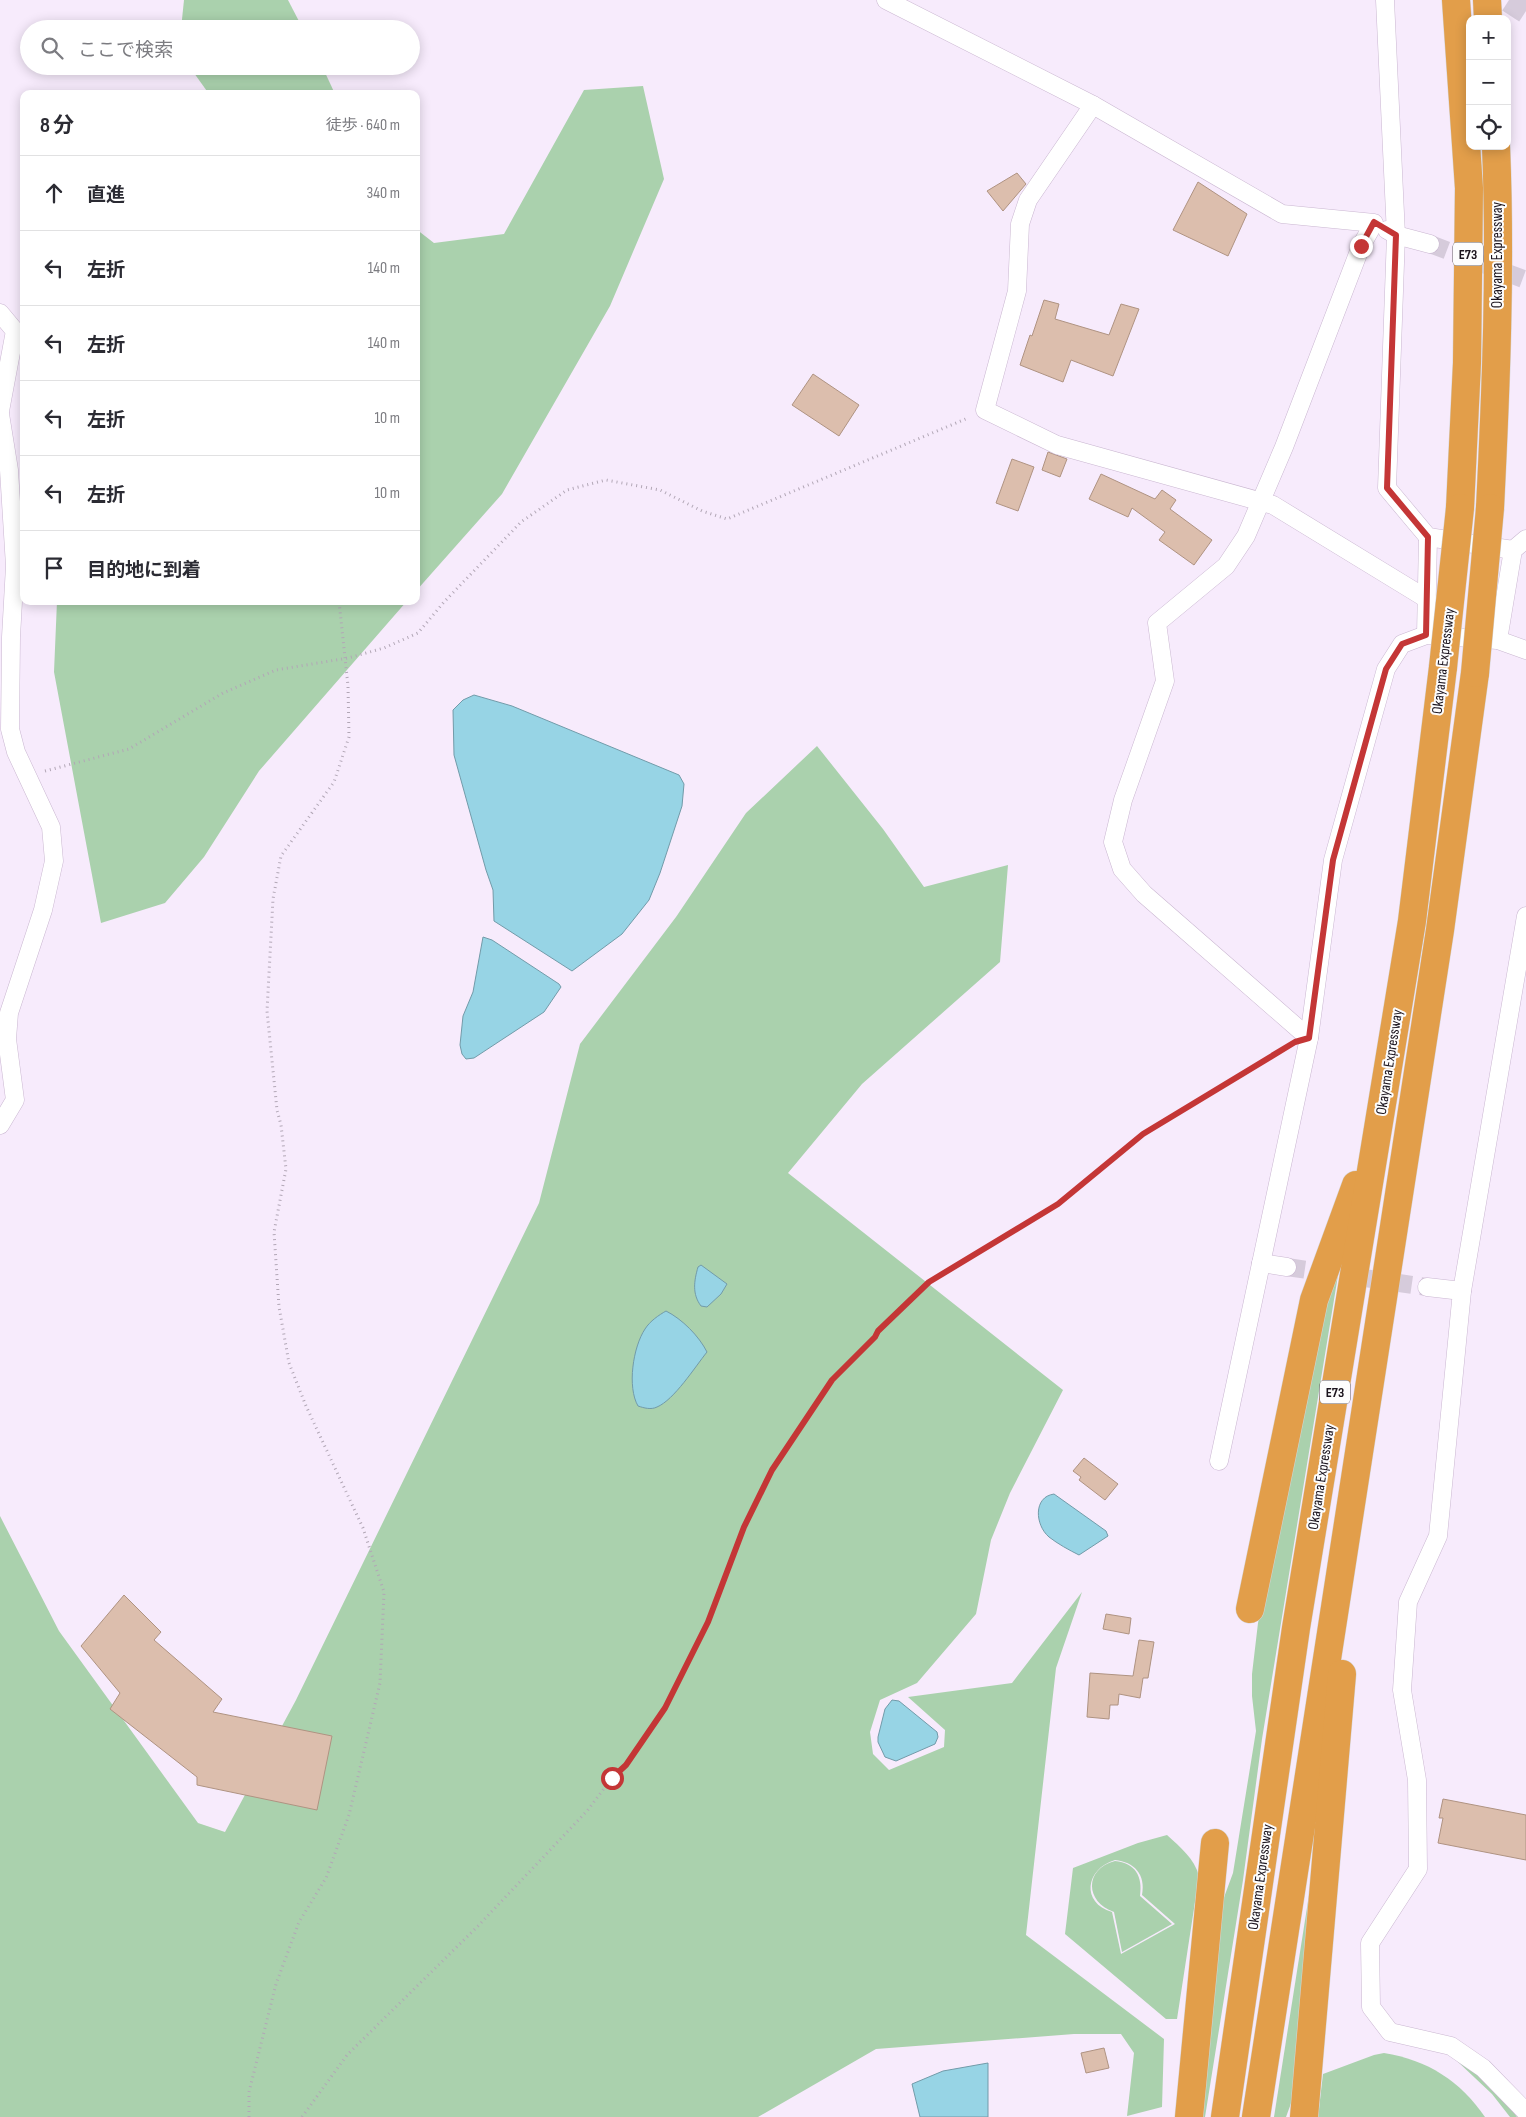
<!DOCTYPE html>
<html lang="ja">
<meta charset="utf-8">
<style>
:root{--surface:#fff;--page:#f2f2f3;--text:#2b2b33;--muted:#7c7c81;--line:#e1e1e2}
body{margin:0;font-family:"Sofia Sans Condensed","Noto Sans JP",sans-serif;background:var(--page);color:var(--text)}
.controls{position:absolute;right:15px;top:15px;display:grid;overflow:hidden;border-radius:10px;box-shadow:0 2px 12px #0003}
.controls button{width:45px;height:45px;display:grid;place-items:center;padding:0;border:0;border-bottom:1px solid var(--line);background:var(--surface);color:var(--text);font:25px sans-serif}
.stop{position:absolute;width:15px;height:15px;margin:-11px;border:4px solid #c43636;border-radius:50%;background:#fff}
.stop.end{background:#c43636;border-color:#fff;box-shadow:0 1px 5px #0008}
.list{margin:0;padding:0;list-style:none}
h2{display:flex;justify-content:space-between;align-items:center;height:65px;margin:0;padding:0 20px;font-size:21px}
h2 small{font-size:16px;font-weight:400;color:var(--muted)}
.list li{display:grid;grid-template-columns:32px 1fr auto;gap:15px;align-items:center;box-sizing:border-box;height:75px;padding:0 20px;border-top:1px solid var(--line)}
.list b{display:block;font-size:19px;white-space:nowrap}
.list em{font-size:16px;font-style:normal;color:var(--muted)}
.icon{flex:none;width:28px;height:28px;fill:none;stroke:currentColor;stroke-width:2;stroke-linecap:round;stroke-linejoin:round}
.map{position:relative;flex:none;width:1526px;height:2117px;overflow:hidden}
.search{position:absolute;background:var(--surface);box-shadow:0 2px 12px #0003;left:20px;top:20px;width:400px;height:55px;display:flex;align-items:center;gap:12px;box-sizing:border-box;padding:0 18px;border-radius:28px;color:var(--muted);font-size:19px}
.panel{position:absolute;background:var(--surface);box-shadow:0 2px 12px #0003;left:20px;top:90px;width:400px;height:515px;border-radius:10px}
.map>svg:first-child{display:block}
.green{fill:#aad1ad;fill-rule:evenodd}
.water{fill:#97d4e5;stroke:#729ba9}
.building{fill:#dcbead;stroke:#af9382}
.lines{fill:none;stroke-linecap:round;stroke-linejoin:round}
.minor-tunnel{stroke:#d6cbdb;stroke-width:18;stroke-dasharray:18 9;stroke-linecap:butt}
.secondary-tunnel{stroke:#d6cbdb;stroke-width:25;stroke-dasharray:25 12;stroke-linecap:butt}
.minor-casing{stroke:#cab7d1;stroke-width:19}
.motorway-casing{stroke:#d6d5d6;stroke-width:29}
.path{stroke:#b2a7b6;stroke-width:3;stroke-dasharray:1 4;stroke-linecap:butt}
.minor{stroke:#fff;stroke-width:18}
.motorway{stroke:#e29e4a;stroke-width:28}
.motorway-bridge-casing{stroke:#d6d5d6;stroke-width:29;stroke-linecap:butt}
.motorway-bridge{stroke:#e29e4a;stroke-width:28}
.route{stroke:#c43636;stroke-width:6}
.labels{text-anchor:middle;stroke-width:4;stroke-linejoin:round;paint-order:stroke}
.shield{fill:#fdfdfd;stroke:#605b61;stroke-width:1}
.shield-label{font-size:14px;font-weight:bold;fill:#1c151e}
.street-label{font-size:15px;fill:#1c151e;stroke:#fdfdfd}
</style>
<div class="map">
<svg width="1526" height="2117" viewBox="0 0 1526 2117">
<rect width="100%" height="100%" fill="#f7ebfc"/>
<g class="green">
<path d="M 184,0 L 288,0 L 303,29 L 181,29 Z"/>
<path d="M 189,66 L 322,66 L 335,94 L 209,94 Z"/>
<path d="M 643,86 L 664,179 L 610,306 L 502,494 L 416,591 L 416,229 L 434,243 L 504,234 L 584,90 Z"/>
<path d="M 57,601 L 407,601 L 259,771 L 204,857 L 165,903 L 101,923 L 54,672 Z"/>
<path d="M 817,746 L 883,829 L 924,887 L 1008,865 L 1000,962 L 862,1084 L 788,1173 L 1063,1390 L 1010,1493 L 991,1540 L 976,1614 L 917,1683 L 880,1700 L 870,1732 L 873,1754 L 889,1770 L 944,1747 L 945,1730 L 908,1697 L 1012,1683 L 1082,1592 L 1056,1668 L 1026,1935 L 1164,2039 L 1162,2107 L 1127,2116 L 1134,2053 L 1121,2034 L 1074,2034 L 876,2049 L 758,2117 L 0,2117 L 0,1516 L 59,1631 L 198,1823 L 225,1832 L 296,1700 L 539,1203 L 580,1044 L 676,917 L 746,813 Z"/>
<path d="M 1341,1257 L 1262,1739 L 1243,1880 L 1205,2117 L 1195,2117 L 1216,1919 L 1233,1873 L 1256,1731 L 1252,1696 L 1252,1674 L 1258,1623 L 1279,1527 L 1299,1401 Z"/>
<path d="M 1167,1835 C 1181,1848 1194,1858 1199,1876 L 1177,2019 L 1166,2019 L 1065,1934 L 1073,1868 L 1138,1843 ZM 1115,1860 C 1134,1862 1146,1874 1142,1895 L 1175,1924 L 1121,1954 L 1112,1912 C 1081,1903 1085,1869 1115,1860 Z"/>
<path d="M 1315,1857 L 1297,2087 L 1286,2117 L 1274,2117 Z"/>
<path d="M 1115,1861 C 1135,1863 1143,1876 1140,1896 L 1172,1924 L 1122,1952 L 1114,1912 C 1085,1902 1084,1869 1115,1861 Z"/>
<path d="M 1384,2053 C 1428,2060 1460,2081 1485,2117 L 1318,2117 L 1323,2074 L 1374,2055 Z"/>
<path d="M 1457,2061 C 1484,2072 1502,2094 1517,2117 L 1510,2117 L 1492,2094 Z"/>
</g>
<g class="water">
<path d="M 474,695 L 512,706 L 679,775 L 684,784 L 682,806 L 660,873 L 649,900 L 622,934 L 572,971 L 494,921 L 493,890 L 486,870 L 454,755 L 453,710 L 463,700 Z"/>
<path d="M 483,937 L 492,940 L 559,984 L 561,987 L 544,1012 L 474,1058 L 466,1059 L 462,1054 L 460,1045 L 463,1016 L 473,992 Z"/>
<path d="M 701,1265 L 727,1284 L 721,1294 L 707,1307 L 701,1306 C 692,1294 694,1281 698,1267 Z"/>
<path d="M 666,1311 C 682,1319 699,1336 707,1352 C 695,1367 674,1400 657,1407 C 651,1410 644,1408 638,1406 C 627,1387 633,1347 645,1329 C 650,1321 659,1315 666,1311 Z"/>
<path d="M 1054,1494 L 1106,1531 L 1108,1536 L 1079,1555 C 1069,1550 1058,1544 1049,1537 C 1035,1525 1033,1497 1054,1494 Z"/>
<path d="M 892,1700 L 899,1701 L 937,1732 L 938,1737 L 935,1744 L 896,1761 L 885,1757 L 878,1742 L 878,1737 L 885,1709 Z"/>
<path d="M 988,2063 L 988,2117 L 920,2117 L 912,2084 L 943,2071 Z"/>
</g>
<g class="building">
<path d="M 1017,173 L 1026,184 L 1003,211 L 987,191 Z"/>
<path d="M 1198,182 L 1247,214 L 1228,256 L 1173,230 Z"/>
<path d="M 1044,300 L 1059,304 L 1055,319 L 1109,335 L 1121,304 L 1139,309 L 1113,376 L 1071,360 L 1063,382 L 1020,365 L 1030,335 L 1032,336 Z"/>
<path d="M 813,374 L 859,405 L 839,436 L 792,405 Z"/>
<path d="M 1048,452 L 1067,459 L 1060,477 L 1042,470 Z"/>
<path d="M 1012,459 L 1034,467 L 1018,511 L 996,503 Z"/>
<path d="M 1101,474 L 1155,499 L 1162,490 L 1176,500 L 1170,509 L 1212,540 L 1194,565 L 1159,540 L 1165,532 L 1132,508 L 1128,517 L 1089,499 Z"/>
<path d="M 1084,1458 L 1118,1484 L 1105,1500 L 1079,1480 L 1081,1477 L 1073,1471 Z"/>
<path d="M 124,1595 L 161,1632 L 154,1640 L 222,1699 L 213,1712 L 332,1736 L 317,1810 L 197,1785 L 197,1777 L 110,1709 L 120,1693 L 81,1646 Z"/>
<path d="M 1106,1614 L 1131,1618 L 1129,1634 L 1103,1629 Z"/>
<path d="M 1139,1640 L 1154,1642 L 1148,1678 L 1143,1678 L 1140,1698 L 1119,1694 L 1118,1705 L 1110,1705 L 1109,1719 L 1087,1717 L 1090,1673 L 1133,1676 Z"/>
<path d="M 1443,1799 L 1526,1815 L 1526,1860 L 1438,1843 L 1443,1818 L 1439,1818 Z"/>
<path d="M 1104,2048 L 1109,2068 L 1086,2073 L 1081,2053 Z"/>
</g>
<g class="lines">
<g class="minor-tunnel">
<path d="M 1430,244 L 1526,280"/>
<path d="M 1287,1267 L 1427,1287"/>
</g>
<path class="secondary-tunnel" d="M 1509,0 L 1526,11"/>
<g class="minor-casing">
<g id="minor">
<path d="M 886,0 L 1093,105 L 1282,214 L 1374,223 L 1361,246 L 1284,447 L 1246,536 L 1226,566 L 1157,623 L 1165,681 L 1123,800 L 1113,842 L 1122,869 L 1144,894 L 1309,1038"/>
<path d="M 1385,0 L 1396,235 L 1387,488 L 1428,537 L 1513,550"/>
<path d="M 1093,105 L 1028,200 L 1020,224 L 1017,291 L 985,410 L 1057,445 L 1273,505 L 1427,599"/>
<path d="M 1387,230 L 1396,235 L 1430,244"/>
<path d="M 0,313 L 15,331 L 0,411"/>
<path d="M 0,414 L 9,470 L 15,566 L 11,637 L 10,729 L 16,752 L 51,827 L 54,861 L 43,910 L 9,1013 L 7,1039 L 15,1100 L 0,1125"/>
<path d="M 1426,635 L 1428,537"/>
<path d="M 1498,640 L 1513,550 L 1526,539"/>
<path d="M 1526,916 L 1462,1291 L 1438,1536 L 1408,1602 L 1402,1690 L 1417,1780 L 1418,1869 L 1370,1943 L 1371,2007 L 1390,2032 L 1451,2046 L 1483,2068 L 1526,2112"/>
<path d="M 1261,1263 L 1287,1267"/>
<path d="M 1427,1287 L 1462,1291"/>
<path d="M 1219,1461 L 1309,1038 L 1333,860 L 1386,669 L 1402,644 L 1426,635 L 1498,640 L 1526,650"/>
</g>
</g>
<g class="motorway-casing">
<g id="motorway">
<path d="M 1456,0 L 1469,188 L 1467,363 L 1460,508"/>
<path d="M 1487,0 L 1488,19"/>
<path d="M 1490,508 C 1496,388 1501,267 1496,146"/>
<path d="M 1250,1609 L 1314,1300 L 1356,1185"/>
<path d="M 1189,2117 L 1215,1843"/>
<path d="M 1225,2117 L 1296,1628 L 1412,921 L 1443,667"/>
<path d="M 1256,2117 L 1440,930 L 1475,673"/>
<path d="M 1304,2117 L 1342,1674"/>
</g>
</g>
<g class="path">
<path d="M 45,771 L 129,749 L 223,693 L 276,670 L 348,658 L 384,648 L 418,633 L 444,602 L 521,522 L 567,490 L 606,480 L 660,490 L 702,511 L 727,519 L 968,418"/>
<path d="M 249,2117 L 249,2092 L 276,1984 L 299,1922 L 326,1878 L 349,1815 L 380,1683 L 384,1592 L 363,1528 L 306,1406 L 289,1363 L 279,1307 L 274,1232 L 286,1169 L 281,1125 L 277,1110 L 267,1011 L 273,899 L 281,856 L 334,782 L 349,737 L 348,686 L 339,601"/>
<path d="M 302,2117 L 347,2055 L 478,1926 L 587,1811 L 612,1778 L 626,1765 L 665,1708 L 708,1622 L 744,1527 L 772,1470 L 832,1381 L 875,1337 L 878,1331 L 929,1282 L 1058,1204 L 1143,1133 L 1288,1046"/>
</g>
<use href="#minor" class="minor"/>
<use href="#motorway" class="motorway"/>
<g class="motorway-bridge-casing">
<g id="motorway-bridge">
<path d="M 1443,667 L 1460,508"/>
<path d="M 1475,673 L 1490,508"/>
</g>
</g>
<use href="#motorway-bridge" class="motorway-bridge"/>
</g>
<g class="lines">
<path class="route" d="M 612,1778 L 626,1765 L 665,1708 L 708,1622 L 744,1527 L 772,1470 L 832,1380 L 875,1337 L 878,1331 L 929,1282 L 1058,1204 L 1143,1134 L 1295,1042 L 1309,1038 L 1333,860 L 1386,669 L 1402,644 L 1426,635 L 1428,537 L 1387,488 L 1396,235 L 1374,222 L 1361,246"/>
</g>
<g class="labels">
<g class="shield">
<rect x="1453" y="242.5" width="30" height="23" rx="4"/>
<rect x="1320" y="1380.5" width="30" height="23" rx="4"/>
</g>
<g class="shield-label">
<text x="1468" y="259">E73</text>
<text x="1335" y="1397">E73</text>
</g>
<g class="street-label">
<text transform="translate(1497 255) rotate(-90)" y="5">Okayama Expressway</text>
<text transform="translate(1443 661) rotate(-83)" y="5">Okayama Expressway</text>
<text transform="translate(1389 1062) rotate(-81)" y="5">Okayama Expressway</text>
<text transform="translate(1321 1477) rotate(-81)" y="5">Okayama Expressway</text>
<text transform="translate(1260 1877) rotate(-82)" y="5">Okayama Expressway</text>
</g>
</g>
</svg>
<div class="controls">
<button>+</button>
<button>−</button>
<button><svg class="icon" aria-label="locate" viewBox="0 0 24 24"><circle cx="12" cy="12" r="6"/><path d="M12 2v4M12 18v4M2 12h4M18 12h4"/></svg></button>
</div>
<div class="stop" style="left:612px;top:1778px"></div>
<div class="stop end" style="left:1361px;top:246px"></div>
<div class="search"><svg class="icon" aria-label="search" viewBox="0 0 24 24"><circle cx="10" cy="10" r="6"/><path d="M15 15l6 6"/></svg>ここで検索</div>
<section class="panel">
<h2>8 分<small>徒歩 · 640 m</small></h2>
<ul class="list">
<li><svg class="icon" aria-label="ahead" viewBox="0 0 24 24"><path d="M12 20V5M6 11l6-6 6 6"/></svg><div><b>直進</b></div><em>340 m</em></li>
<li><svg class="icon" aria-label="left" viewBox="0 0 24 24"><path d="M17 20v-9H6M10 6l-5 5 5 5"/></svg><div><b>左折</b></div><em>140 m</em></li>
<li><svg class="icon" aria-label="left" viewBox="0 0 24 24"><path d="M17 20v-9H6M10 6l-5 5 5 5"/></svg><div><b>左折</b></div><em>140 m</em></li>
<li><svg class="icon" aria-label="left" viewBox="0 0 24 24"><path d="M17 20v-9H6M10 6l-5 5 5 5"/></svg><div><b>左折</b></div><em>10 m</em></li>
<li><svg class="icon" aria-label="left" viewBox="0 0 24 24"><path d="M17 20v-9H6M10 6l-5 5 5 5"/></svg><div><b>左折</b></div><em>10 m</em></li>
<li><svg class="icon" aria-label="arrive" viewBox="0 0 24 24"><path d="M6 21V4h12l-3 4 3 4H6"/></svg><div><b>目的地に到着</b></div></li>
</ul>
</section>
</div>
